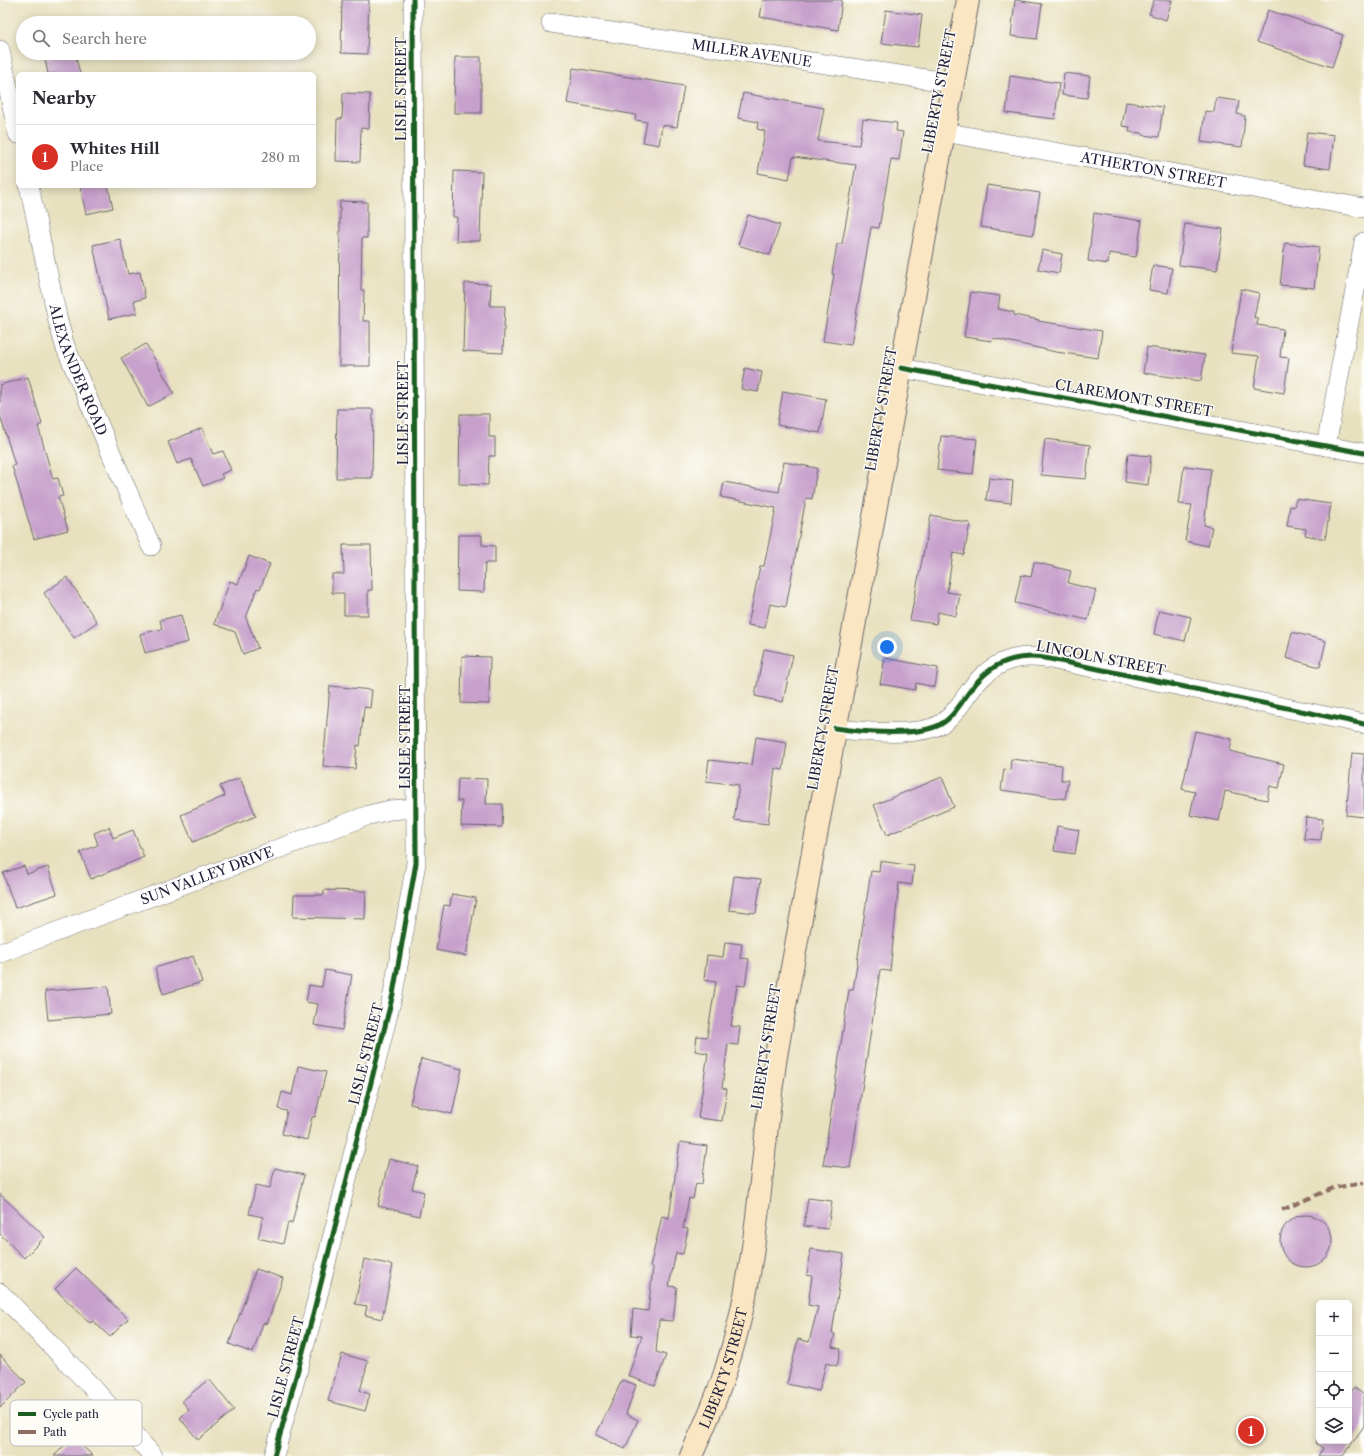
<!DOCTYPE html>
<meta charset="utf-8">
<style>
:root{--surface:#fff;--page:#f2f2f3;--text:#2b2b33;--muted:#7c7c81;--line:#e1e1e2;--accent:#d93025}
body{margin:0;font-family:"Libre Caslon Text",serif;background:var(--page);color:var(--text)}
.controls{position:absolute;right:12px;bottom:12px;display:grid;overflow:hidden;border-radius:6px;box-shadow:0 2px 10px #0003}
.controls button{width:36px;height:36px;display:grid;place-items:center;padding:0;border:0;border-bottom:1px solid var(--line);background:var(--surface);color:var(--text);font:20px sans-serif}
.you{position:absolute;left:887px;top:647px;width:14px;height:14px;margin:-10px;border:3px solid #fff;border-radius:50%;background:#1a73e8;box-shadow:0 0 0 6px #1a73e833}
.badge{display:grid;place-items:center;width:26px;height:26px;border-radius:50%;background:var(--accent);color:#fff;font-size:13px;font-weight:700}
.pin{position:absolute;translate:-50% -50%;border:2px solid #fff;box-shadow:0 1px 4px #0006}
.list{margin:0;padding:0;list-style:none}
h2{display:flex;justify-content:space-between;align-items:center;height:52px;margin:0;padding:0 16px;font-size:17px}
h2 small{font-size:13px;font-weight:400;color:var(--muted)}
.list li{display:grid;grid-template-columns:26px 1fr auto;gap:12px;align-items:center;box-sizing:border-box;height:64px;padding:0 16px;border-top:1px solid var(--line)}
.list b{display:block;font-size:15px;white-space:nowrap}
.list p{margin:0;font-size:13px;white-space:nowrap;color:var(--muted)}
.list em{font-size:13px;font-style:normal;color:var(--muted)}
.icon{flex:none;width:22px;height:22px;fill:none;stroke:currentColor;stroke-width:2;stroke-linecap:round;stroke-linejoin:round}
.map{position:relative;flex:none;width:1364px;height:1456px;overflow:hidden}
.search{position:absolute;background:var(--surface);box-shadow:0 2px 10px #0003;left:16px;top:16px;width:300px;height:44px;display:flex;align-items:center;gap:10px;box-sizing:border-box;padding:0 14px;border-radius:22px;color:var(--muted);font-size:15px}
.panel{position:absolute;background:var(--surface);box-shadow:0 2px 10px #0003;left:16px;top:72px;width:300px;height:116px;border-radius:6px}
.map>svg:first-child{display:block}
.building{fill:#c7a0cc}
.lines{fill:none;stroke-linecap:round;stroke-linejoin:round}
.street-casing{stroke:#676569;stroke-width:20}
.secondary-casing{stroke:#676569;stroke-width:24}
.street{stroke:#fff;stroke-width:19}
.secondary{stroke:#fbe6c4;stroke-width:22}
.quiet{stroke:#8d6e63;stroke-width:4;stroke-dasharray:8 4;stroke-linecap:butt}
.cycleway-casing{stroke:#fdfcf7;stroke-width:8}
.cycleway{stroke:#1b5e20;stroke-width:5}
.labels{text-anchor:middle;stroke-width:3;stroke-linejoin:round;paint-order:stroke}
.street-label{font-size:14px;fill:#22223b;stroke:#fdfcf7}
.key{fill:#fdfcf7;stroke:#bbbbbf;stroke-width:1}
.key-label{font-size:11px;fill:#22223b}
</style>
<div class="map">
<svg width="1364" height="1456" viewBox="0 0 1364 1456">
<rect width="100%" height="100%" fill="#fdfcf7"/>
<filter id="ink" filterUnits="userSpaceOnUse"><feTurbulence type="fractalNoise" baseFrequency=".025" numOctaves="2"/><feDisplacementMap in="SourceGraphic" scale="8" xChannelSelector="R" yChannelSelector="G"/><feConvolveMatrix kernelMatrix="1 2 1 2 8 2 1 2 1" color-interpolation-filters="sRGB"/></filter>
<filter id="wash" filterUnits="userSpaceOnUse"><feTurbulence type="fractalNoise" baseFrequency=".012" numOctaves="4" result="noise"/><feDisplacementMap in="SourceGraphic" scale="16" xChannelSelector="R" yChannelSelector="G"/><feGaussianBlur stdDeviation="0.9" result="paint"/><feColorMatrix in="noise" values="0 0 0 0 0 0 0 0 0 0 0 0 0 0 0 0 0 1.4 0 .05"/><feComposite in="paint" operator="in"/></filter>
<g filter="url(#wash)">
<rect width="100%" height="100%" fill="#e8e1bf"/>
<g id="blocks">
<g class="building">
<path d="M 342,0 L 369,0 L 367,54 L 341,53 Z"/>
<path d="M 763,0 L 842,0 L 838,30 L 760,17 Z"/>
<path d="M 1015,0 L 1042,4 L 1037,39 L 1011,36 Z"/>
<path d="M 1154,0 L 1172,0 L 1166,20 L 1149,14 Z"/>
<path d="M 886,10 L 922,15 L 918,47 L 881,43 Z"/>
<path d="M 1268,10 L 1343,35 L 1332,67 L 1257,42 Z"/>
<path d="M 70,53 L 75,53 L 80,74 L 48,74 L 45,59 Z"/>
<path d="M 455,57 L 481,57 L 481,113 L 454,113 Z"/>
<path d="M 573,68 L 684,86 L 677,127 L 662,125 L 659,145 L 643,142 L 647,122 L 635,120 L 636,115 L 567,103 Z"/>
<path d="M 1064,73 L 1090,76 L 1087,98 L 1062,95 Z"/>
<path d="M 1010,76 L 1059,83 L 1055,119 L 1006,113 Z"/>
<path d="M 343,93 L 370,94 L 369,129 L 361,128 L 360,162 L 336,161 L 337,119 L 342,119 Z"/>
<path d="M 743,93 L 824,108 L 818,141 L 859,145 L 863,119 L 897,123 L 896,131 L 903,132 L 899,160 L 891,159 L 879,228 L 871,227 L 851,345 L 823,341 L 834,274 L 832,274 L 837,244 L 842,244 L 856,165 L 793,157 L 789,179 L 758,173 L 765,131 L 757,129 L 758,122 L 738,118 Z"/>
<path d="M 1216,98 L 1239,101 L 1237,114 L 1245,116 L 1242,147 L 1201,142 L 1205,111 L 1214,112 Z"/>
<path d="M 1126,102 L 1163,107 L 1159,137 L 1142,135 L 1142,133 L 1129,132 L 1130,127 L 1122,126 Z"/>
<path d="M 1307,132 L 1334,135 L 1330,169 L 1303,165 Z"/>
<path d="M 454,171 L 482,172 L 480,241 L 456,241 L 457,217 L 453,217 Z"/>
<path d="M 987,185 L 1040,193 L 1033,235 L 981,227 Z"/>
<path d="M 80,186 L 108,186 L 113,208 L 86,214 Z"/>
<path d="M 340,201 L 367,202 L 367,238 L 362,238 L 361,290 L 364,290 L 363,321 L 370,321 L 370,366 L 339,366 Z"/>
<path d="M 1094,213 L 1142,221 L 1136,257 L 1109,253 L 1108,264 L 1088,261 Z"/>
<path d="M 748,215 L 780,225 L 770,255 L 738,245 Z"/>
<path d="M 1185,224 L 1223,229 L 1217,270 L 1179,265 Z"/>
<path d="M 120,239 L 128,274 L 140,272 L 145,298 L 134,301 L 137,313 L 109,319 L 93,245 Z"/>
<path d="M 1285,243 L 1319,247 L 1314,288 L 1280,285 Z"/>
<path d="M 1042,250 L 1062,254 L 1059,273 L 1038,269 Z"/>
<path d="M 1153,265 L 1172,268 L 1168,293 L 1149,290 Z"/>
<path d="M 465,283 L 491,284 L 490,306 L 505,306 L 503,353 L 463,351 Z"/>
<path d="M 1241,289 L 1259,293 L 1254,318 L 1258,318 L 1257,325 L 1283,329 L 1280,357 L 1289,358 L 1284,393 L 1254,388 L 1259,356 L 1231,353 Z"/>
<path d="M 971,292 L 1000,296 L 998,309 L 1014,312 L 1014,315 L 1039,320 L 1038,321 L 1102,331 L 1098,358 L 1056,352 L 993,338 L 992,341 L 964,337 Z"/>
<path d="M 146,344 L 174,393 L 148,407 L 121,358 Z"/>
<path d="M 1147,347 L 1205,355 L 1201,381 L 1143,373 Z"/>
<path d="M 745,368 L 762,372 L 758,392 L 741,389 Z"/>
<path d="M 28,377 L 42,424 L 38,426 L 53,479 L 58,478 L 63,496 L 58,497 L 68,530 L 34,539 L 12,466 L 15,465 L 0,415 L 0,385 Z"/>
<path d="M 783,391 L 826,399 L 820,433 L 777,425 Z"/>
<path d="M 337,409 L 373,409 L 372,478 L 336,478 Z"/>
<path d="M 460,414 L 489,414 L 489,437 L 495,437 L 495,456 L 489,456 L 488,485 L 459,484 Z"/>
<path d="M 202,428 L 213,454 L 223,451 L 231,470 L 221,474 L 223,478 L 203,486 L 191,459 L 177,464 L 168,442 Z"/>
<path d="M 941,436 L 977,439 L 973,474 L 937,470 Z"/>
<path d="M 1045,439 L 1090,445 L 1086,479 L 1041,475 Z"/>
<path d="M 1128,454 L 1151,456 L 1148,485 L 1125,482 Z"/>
<path d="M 784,462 L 817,468 L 812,499 L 806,498 L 786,607 L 770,604 L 765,628 L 748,625 L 760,566 L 764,566 L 776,508 L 721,497 L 724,482 L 779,492 Z"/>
<path d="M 1184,466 L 1211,469 L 1204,525 L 1212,527 L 1208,546 L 1185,541 L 1192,505 L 1179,504 Z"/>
<path d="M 989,478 L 1013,481 L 1011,503 L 986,500 Z"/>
<path d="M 1296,499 L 1331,504 L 1325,539 L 1305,535 L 1306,529 L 1287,526 L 1290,506 L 1294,507 Z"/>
<path d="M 931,515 L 970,523 L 964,555 L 953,553 L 947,592 L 960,594 L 956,616 L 938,612 L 936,624 L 910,620 Z"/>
<path d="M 458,535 L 482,535 L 482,545 L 495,546 L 495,563 L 485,563 L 484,592 L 457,591 Z"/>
<path d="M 343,545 L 371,545 L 372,590 L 368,590 L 368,615 L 344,615 L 344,593 L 332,593 L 332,574 L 344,574 Z"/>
<path d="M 249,556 L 270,564 L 260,589 L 257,588 L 246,618 L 258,648 L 243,654 L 235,632 L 214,624 L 230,581 L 238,584 Z"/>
<path d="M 1034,562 L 1071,571 L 1068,583 L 1096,590 L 1088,620 L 1015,603 L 1021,575 L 1031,577 Z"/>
<path d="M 67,577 L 97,622 L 74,638 L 44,593 Z"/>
<path d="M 1159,610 L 1191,617 L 1185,641 L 1154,634 Z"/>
<path d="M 181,615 L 188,642 L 145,653 L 140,634 L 162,629 L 160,620 Z"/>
<path d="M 1292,632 L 1326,641 L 1320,667 L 1286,658 Z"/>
<path d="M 764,649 L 793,655 L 783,702 L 755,696 Z"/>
<path d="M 462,656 L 490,657 L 489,704 L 461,703 Z"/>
<path d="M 885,658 L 938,668 L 935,687 L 916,683 L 915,690 L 880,684 Z"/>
<path d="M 330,686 L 372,690 L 370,708 L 364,707 L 360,746 L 357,745 L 355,769 L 323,766 Z"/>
<path d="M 1195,731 L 1232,739 L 1230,751 L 1284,764 L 1279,788 L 1270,786 L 1267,800 L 1225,791 L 1219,821 L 1190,815 L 1195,792 L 1182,789 Z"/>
<path d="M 756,737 L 787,742 L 783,770 L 775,768 L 768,824 L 734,820 L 739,785 L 706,781 L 709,760 L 752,765 Z"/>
<path d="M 1352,753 L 1364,754 L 1364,817 L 1346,815 Z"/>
<path d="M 1011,759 L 1062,765 L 1061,780 L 1068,780 L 1065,799 L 1001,790 L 1004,769 L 1010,770 Z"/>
<path d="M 942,777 L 954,807 L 887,835 L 874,805 Z"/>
<path d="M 240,778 L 256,816 L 193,842 L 181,815 L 225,796 L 220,786 Z"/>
<path d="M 458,778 L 487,779 L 486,804 L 503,804 L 502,827 L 461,826 L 462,801 L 457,801 Z"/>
<path d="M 1306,817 L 1323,819 L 1321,840 L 1304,839 Z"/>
<path d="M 1057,826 L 1079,830 L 1075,854 L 1054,851 Z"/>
<path d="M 109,827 L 113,838 L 133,830 L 144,857 L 91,879 L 80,852 L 98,845 L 94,833 Z"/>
<path d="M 880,861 L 914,866 L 912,885 L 899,883 L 890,971 L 880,970 L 850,1168 L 823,1165 L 849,990 L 853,990 L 871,871 L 879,872 Z"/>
<path d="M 24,866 L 27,874 L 48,867 L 57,894 L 15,908 L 3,873 Z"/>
<path d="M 734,876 L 761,879 L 756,913 L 729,910 Z"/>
<path d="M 324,890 L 366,891 L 365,919 L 293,917 L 294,895 L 324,895 Z"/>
<path d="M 452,894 L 476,898 L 466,956 L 436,950 L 444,905 L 450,906 Z"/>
<path d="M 725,942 L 742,944 L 740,958 L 749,959 L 745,986 L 737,985 L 731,1026 L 740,1027 L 738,1045 L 728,1044 L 722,1088 L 727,1089 L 722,1121 L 698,1118 L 708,1053 L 695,1051 L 697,1036 L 707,1037 L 716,982 L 704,980 L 707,955 L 723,957 Z"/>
<path d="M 193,956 L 202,982 L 163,994 L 155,968 Z"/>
<path d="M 325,970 L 352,975 L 342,1030 L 314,1025 L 318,1004 L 306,1002 L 309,985 L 322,987 Z"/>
<path d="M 108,986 L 111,1014 L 48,1020 L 45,991 Z"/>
<path d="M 421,1059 L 462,1069 L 452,1114 L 410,1104 Z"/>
<path d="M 298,1066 L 326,1072 L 315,1117 L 312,1117 L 307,1140 L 282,1134 L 287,1111 L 278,1109 L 282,1092 L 292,1095 Z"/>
<path d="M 680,1142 L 707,1146 L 702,1184 L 696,1183 L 693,1199 L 689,1198 L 683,1228 L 688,1229 L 683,1254 L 676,1253 L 669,1286 L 677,1287 L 673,1321 L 659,1320 L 656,1352 L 666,1355 L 655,1386 L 628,1376 L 642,1336 L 631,1335 L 633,1309 L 648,1311 L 653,1268 L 650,1267 L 662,1216 L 669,1218 Z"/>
<path d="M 389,1159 L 418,1166 L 412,1189 L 424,1192 L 419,1216 L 378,1206 Z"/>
<path d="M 275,1168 L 304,1175 L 292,1223 L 288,1222 L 283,1244 L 258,1238 L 263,1217 L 249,1214 L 256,1185 L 270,1188 Z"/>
<path d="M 0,1194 L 45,1237 L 24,1258 L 0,1234 Z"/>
<path d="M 808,1198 L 832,1201 L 828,1229 L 804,1226 Z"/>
<circle cx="1306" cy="1241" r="26"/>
<path d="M 811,1249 L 844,1254 L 832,1333 L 835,1334 L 832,1347 L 841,1349 L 837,1366 L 826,1363 L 819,1391 L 787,1384 L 798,1339 L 809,1342 L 818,1307 L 808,1305 L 812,1276 L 807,1275 Z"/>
<path d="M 364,1259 L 393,1265 L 382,1319 L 365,1315 L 367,1306 L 355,1304 Z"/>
<path d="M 76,1268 L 128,1319 L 110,1337 L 93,1321 L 90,1323 L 55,1289 Z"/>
<path d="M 256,1269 L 283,1278 L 267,1324 L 263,1323 L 253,1353 L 229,1344 Z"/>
<path d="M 342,1354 L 368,1361 L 360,1391 L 370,1394 L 365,1411 L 328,1401 Z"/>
<path d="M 0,1355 L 26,1382 L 0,1408 Z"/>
<path d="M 209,1379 L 234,1410 L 198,1440 L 180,1418 L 189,1410 L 182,1401 Z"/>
<path d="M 622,1380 L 636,1385 L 626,1414 L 638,1420 L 625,1449 L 596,1435 Z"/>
<path d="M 1354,1387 L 1364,1395 L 1364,1426 L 1343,1456 L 1318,1456 L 1323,1448 L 1315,1443 L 1319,1437 L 1319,1441 L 1349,1441 L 1349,1394 Z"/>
<path d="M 73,1437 L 93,1456 L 54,1456 Z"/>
</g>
</g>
</g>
<g filter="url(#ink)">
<use href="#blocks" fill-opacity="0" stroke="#676569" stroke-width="1"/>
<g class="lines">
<g class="street-casing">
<g id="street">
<path id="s1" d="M 551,23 L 953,83"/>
<path d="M 0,50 L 18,134"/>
<path id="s2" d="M 944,132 L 1364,208"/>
<path id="s3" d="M 29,186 L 58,321 L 65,346 L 151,546"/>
<path d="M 901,368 L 1364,453"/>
<path d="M 1326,446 L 1364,242"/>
<path d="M 835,728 C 859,732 920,737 941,724 C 952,718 960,705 967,695 C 988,664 1013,652 1050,659 L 1364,724"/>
<path id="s4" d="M 0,953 L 369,815 L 390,810 L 417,808"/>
<path d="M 0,1293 L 93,1388 L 153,1456"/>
<path d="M 274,1456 L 313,1315 L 393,994 L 416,863 L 413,0"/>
</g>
</g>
<g class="secondary-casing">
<g id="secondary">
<path id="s5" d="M 691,1456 C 704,1426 718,1397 727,1366 C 760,1264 760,1155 777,1050 L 968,0"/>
</g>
</g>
<use href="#street" class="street"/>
<use href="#secondary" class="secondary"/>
<path class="quiet" d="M 1282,1210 L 1333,1188 L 1364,1183"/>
<g class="cycleway-casing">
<g id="cycleway">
<path d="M 901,368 L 1364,453"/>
<path d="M 835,728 C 859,732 920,737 941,724 C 952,718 960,705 967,695 C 988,664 1013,652 1050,659 L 1364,724"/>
<path d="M 274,1456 L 313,1315 L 393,994 L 416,863 L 413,0"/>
</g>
</g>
<use href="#cycleway" class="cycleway"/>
</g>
</g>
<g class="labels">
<g class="street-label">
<text dy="5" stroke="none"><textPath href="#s1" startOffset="203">MILLER AVENUE</textPath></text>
<text transform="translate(401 89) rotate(-90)" y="5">LISLE STREET</text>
<text transform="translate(939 91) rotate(-79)" y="5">LIBERTY STREET</text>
<text dy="5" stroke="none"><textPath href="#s2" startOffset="213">ATHERTON STREET</textPath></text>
<text dy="5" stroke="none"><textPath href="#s3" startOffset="191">ALEXANDER ROAD</textPath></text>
<text transform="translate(1134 398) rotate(10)" y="5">CLAREMONT STREET</text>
<text transform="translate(881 409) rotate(-80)" y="5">LIBERTY STREET</text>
<text transform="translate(403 413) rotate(-90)" y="5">LISLE STREET</text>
<text transform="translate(1101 658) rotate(11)" y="5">LINCOLN STREET</text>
<text transform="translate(823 728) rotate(-80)" y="5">LIBERTY STREET</text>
<text transform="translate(405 737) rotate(-90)" y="5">LISLE STREET</text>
<text dy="5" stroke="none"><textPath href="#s4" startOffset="221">SUN VALLEY DRIVE</textPath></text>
<text transform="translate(766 1047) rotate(-81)" y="5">LIBERTY STREET</text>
<text transform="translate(366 1054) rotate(-76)" y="5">LISLE STREET</text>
<text transform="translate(286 1367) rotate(-75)" y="5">LISLE STREET</text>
<text dy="5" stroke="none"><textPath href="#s5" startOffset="94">LIBERTY STREET</textPath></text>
</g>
</g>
<rect x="10" y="1400" width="132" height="46" rx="6" class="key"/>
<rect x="18" y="1412" width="18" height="4" fill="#1b5e20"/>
<rect x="18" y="1430" width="18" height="4" fill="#8d6e63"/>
<g class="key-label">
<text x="43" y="1418">Cycle path</text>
<text x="43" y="1436">Path</text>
</g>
</svg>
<div class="controls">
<button>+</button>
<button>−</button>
<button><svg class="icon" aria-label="locate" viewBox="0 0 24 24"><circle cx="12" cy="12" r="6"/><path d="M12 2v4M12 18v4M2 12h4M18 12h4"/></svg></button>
<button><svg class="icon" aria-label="layers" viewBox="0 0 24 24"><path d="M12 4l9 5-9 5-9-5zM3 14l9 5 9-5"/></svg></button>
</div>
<div class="you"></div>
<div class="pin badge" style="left:1251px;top:1431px">1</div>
<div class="search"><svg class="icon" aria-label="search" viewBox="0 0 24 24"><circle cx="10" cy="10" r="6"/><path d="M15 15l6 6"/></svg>Search here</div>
<section class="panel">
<h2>Nearby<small></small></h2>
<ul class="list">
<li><span class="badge">1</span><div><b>Whites Hill</b><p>Place</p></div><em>280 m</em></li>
</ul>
</section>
</div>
